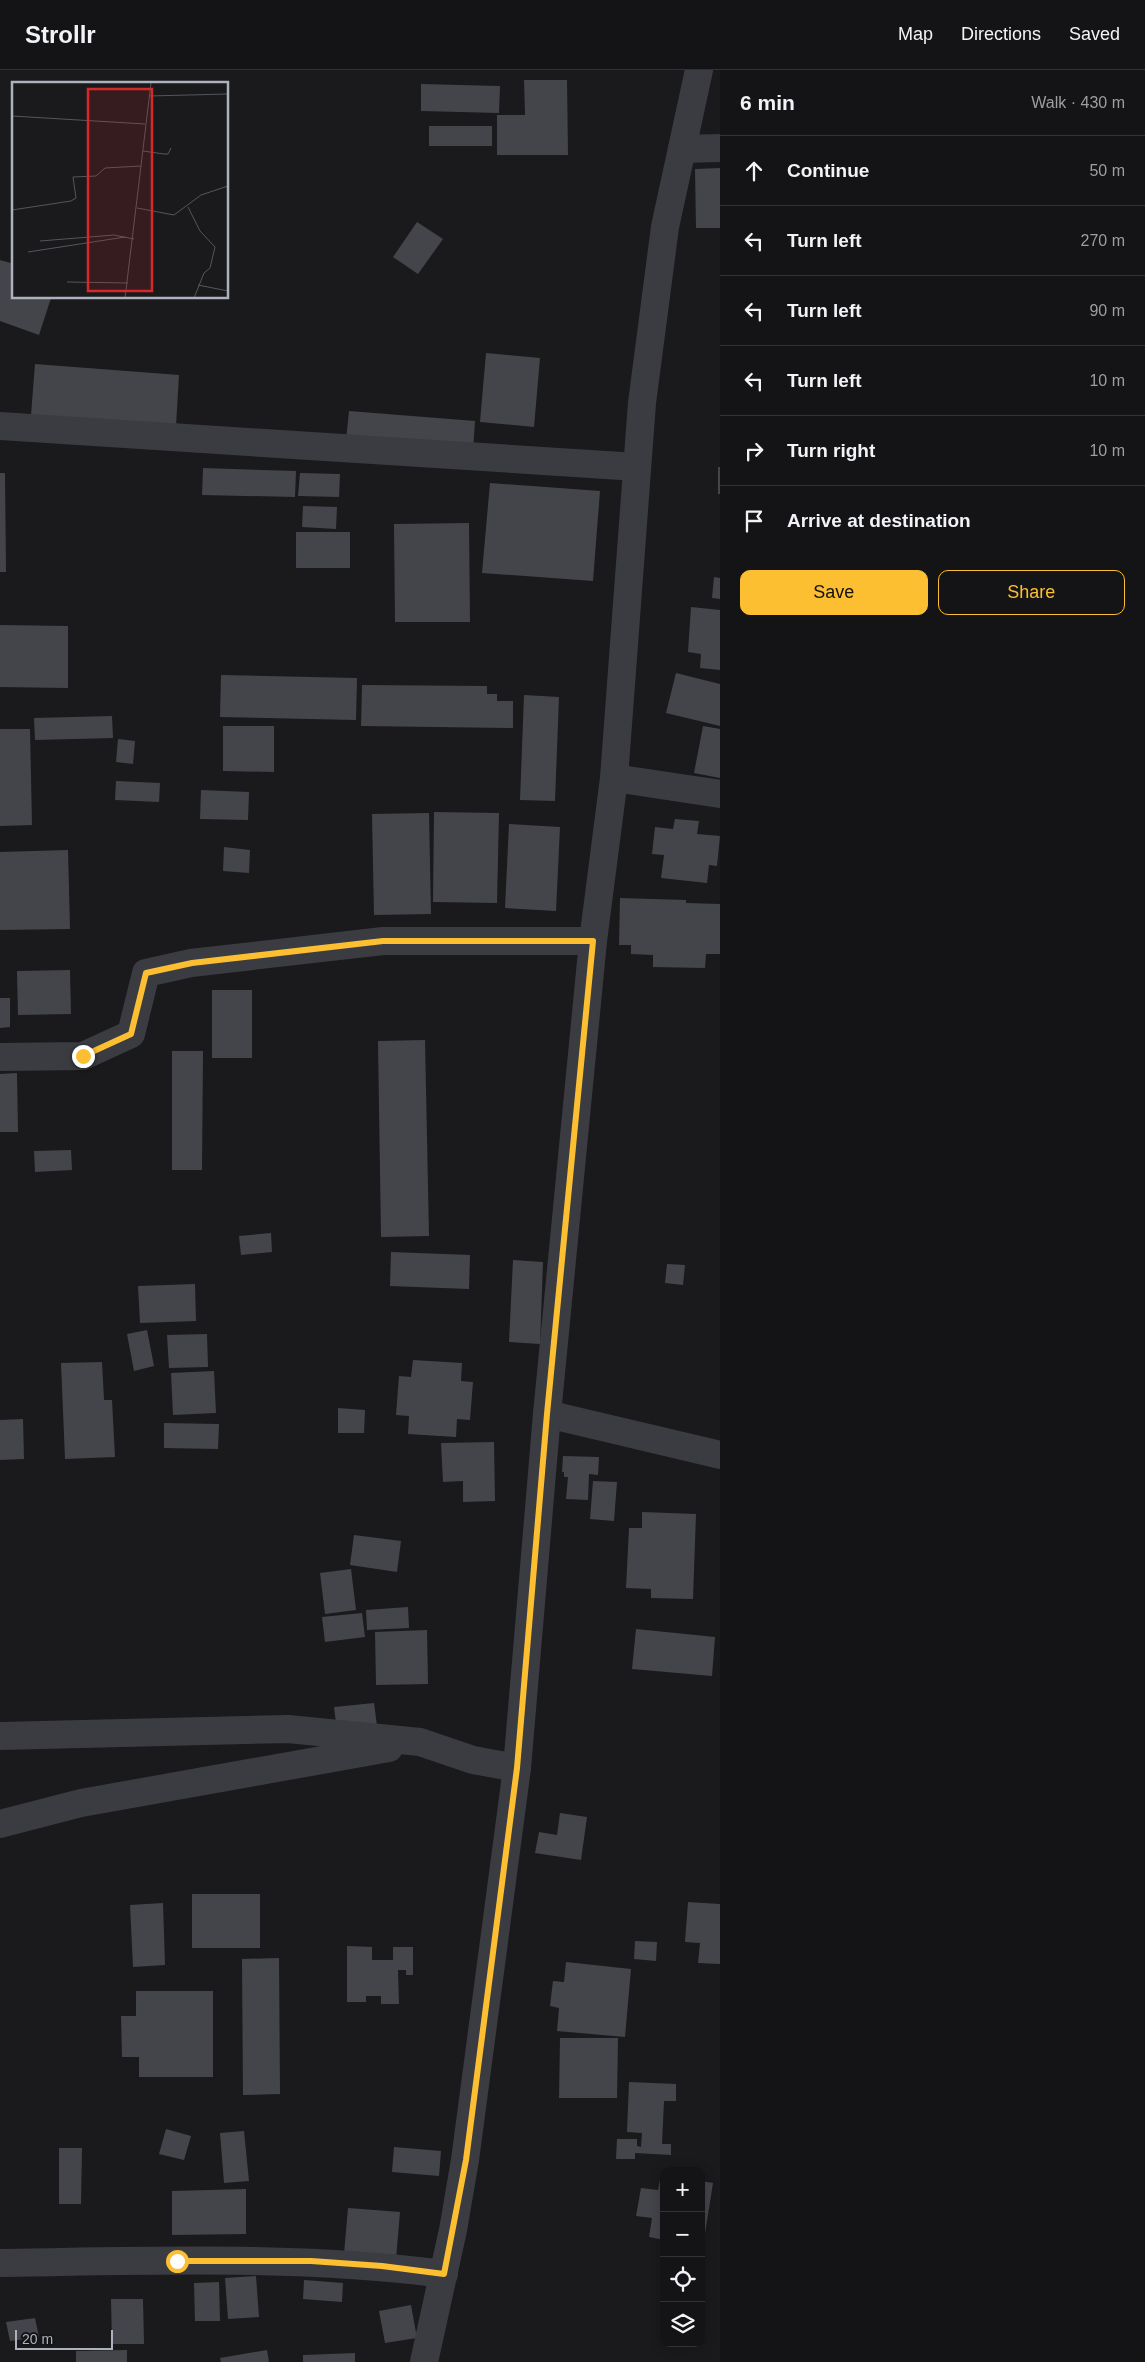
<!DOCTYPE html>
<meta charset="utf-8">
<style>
:root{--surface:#141416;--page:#212123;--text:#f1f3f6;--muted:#9d9ea1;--line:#333335;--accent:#fdbf32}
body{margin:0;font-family:Arial,sans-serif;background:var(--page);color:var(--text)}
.controls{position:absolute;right:15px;bottom:15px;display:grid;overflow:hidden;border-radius:10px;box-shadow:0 2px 12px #0003}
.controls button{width:45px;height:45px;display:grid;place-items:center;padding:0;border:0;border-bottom:1px solid var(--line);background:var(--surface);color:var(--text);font:25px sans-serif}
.scale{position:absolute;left:15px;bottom:12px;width:98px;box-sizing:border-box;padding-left:5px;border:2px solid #acb1bd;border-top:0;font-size:14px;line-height:18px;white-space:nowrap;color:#acb1bd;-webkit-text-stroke:4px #151518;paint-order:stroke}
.stop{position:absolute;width:15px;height:15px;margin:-11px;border:4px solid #fdbf32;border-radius:50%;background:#fff}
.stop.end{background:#fdbf32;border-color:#fff;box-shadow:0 1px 5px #0008}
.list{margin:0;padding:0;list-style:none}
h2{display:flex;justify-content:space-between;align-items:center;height:65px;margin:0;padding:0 20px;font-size:21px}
h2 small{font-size:16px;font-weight:400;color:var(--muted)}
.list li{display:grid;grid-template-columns:32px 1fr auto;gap:15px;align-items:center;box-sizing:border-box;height:70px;padding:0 20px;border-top:1px solid var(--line)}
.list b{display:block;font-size:19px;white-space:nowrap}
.list em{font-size:16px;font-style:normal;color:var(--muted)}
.actions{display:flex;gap:10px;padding:15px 20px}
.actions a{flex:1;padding:11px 0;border:1px solid var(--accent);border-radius:10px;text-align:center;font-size:18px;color:var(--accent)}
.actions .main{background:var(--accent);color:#111}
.icon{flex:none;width:28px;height:28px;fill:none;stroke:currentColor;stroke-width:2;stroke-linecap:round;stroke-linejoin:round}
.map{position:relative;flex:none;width:720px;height:2292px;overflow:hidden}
header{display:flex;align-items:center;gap:30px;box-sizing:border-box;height:70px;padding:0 25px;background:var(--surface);border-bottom:1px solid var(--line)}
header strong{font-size:24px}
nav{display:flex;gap:28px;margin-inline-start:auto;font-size:18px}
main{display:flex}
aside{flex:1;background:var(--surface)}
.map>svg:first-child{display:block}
.building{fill:#44454a}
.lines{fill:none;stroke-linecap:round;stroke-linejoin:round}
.minor{stroke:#3b3c42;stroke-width:28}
.route{stroke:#fdbf32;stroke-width:6}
.inset-road{fill:none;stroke:#54565d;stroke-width:1}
.view{fill:#d62828;fill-opacity:0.15;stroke:#d62828;stroke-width:2.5}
.inset-edge{fill:none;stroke:#acb1bd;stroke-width:2.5}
</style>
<header>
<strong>Strollr</strong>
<nav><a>Map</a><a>Directions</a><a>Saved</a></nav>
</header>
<main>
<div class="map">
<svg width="720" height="2292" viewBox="0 0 720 2292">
<rect width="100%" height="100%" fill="#1a1a1d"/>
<g class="building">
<path d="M 524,10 L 567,10 L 568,85 L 497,85 L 497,45 L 525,45 Z"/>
<path d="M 421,14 L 500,16 L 499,43 L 421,41 Z"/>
<rect x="429" y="56" width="63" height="20"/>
<path d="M 720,98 L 720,158 L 696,158 L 695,99 Z"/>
<path d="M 417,152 L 443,169 L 418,204 L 393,187 Z"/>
<path d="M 0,190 L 14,194 L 14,228 L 51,228 L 39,265 L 0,251 Z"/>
<path d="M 486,283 L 540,288 L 534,357 L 480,352 Z"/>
<path d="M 35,294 L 179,305 L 176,356 L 31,345 Z"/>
<path d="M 349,341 L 475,351 L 473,382 L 346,371 Z"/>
<rect x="718" y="397" width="2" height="27"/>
<path d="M 203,398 L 296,401 L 295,427 L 202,425 Z"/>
<path d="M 0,403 L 5,403 L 6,502 L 0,502 Z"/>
<path d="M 300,403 L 340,404 L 339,427 L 298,426 Z"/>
<path d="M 490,413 L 600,421 L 593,511 L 482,503 Z"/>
<path d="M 303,436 L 337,437 L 336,459 L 302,457 Z"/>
<path d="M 469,453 L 470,552 L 395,552 L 394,454 Z"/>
<rect x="296" y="462" width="54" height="36"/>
<path d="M 714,507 L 720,508 L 720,529 L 712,528 Z"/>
<path d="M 691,537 L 720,540 L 720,600 L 700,598 L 701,584 L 688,582 Z"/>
<path d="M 0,555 L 68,556 L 68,618 L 0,617 Z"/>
<path d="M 676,603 L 720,614 L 720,656 L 666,643 Z"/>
<path d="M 221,605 L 357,608 L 356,650 L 220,647 Z"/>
<path d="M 362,615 L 487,616 L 487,624 L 497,624 L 497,631 L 513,631 L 513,658 L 361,656 Z"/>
<path d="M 524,625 L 559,627 L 555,731 L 520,730 Z"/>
<path d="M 112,646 L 113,668 L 35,670 L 34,648 Z"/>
<path d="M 223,656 L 274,656 L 274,702 L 223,701 Z"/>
<path d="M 703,656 L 720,659 L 720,708 L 694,703 Z"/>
<path d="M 0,659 L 30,659 L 32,755 L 0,756 Z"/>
<path d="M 118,669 L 135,671 L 133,694 L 116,692 Z"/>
<path d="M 116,711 L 160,713 L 159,732 L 115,730 Z"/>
<path d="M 201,720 L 249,722 L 248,750 L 200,749 Z"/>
<path d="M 434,742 L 499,743 L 497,833 L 433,832 Z"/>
<path d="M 429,743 L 431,844 L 374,845 L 372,744 Z"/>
<path d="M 675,749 L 699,751 L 697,764 L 720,766 L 717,796 L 709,795 L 707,813 L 661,808 L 664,785 L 652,784 L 655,757 L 673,759 Z"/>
<path d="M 509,754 L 560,757 L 556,841 L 505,838 Z"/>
<path d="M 224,777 L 250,780 L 249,803 L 223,801 Z"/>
<path d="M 68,780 L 70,859 L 0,860 L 0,782 Z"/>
<path d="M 620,828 L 686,830 L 686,833 L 720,834 L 720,884 L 706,884 L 705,898 L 653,897 L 653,885 L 631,884 L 631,875 L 619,875 Z"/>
<path d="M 70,900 L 71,944 L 18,945 L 17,901 Z"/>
<rect x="212" y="920" width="40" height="68"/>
<path d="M 0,928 L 10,928 L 10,957 L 0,958 Z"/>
<path d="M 425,970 L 429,1166 L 381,1167 L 378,971 Z"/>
<path d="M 172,981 L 203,981 L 202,1100 L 172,1100 Z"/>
<path d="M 17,1003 L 18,1062 L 0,1062 L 0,1004 Z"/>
<path d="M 71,1080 L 72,1100 L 35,1102 L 34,1081 Z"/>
<path d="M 271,1163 L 272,1182 L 241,1185 L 239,1166 Z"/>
<path d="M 391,1182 L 470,1185 L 469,1219 L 390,1216 Z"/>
<path d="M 513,1190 L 543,1192 L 540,1274 L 509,1272 Z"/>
<path d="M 667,1194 L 685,1195 L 683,1215 L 665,1213 Z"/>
<path d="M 195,1214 L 196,1251 L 140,1253 L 138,1216 Z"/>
<path d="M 147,1260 L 154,1296 L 134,1301 L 127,1264 Z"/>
<path d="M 207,1264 L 208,1297 L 169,1298 L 167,1265 Z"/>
<path d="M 413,1290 L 462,1293 L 461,1311 L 473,1312 L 470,1350 L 457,1349 L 456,1367 L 408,1364 L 409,1346 L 396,1345 L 399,1306 L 411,1307 Z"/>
<path d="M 102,1292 L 104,1330 L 112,1330 L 115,1387 L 65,1389 L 61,1293 Z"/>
<path d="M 214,1301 L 216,1343 L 173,1345 L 171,1303 Z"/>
<path d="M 338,1338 L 365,1340 L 364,1363 L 338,1363 Z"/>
<path d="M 23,1349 L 24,1389 L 0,1390 L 0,1350 Z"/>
<path d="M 164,1353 L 219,1354 L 218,1379 L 164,1378 Z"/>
<path d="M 494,1372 L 495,1431 L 463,1432 L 463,1411 L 443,1412 L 441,1373 Z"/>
<path d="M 563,1386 L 599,1387 L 598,1405 L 589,1404 L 588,1430 L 566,1429 L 568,1407 L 564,1407 L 564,1402 L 562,1402 Z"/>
<path d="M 593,1411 L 617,1412 L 614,1451 L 590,1449 Z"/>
<path d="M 642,1442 L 696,1444 L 693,1529 L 651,1528 L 651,1519 L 626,1518 L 629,1458 L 642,1458 Z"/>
<path d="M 354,1465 L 401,1471 L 397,1502 L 350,1495 Z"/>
<path d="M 351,1499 L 356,1540 L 325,1544 L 320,1503 Z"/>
<path d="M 408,1537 L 409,1558 L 367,1560 L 366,1540 Z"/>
<path d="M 362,1543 L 365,1567 L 325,1572 L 322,1547 Z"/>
<path d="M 636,1559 L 715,1567 L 712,1606 L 632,1599 Z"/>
<path d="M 427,1560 L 428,1614 L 376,1615 L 375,1562 Z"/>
<path d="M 374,1633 L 377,1656 L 337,1661 L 334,1637 Z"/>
<path d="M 560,1743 L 587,1747 L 581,1790 L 535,1783 L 539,1762 L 557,1765 Z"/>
<rect x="192" y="1824" width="68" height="54"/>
<path d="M 688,1832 L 720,1834 L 720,1894 L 698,1893 L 700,1873 L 685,1872 Z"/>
<path d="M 163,1833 L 165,1895 L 133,1897 L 130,1835 Z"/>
<path d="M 635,1871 L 657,1872 L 656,1891 L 634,1889 Z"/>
<path d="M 347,1876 L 372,1877 L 372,1890 L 393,1890 L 393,1877 L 413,1877 L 413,1905 L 406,1905 L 406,1900 L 398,1900 L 399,1934 L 381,1934 L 381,1926 L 366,1926 L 366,1932 L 347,1932 Z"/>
<path d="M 279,1888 L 280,2024 L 243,2025 L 242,1889 Z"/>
<path d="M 566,1892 L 631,1899 L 625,1967 L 557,1961 L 559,1938 L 550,1936 L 553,1911 L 564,1912 Z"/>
<path d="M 136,1921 L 213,1921 L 213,2007 L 139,2007 L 139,1987 L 122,1987 L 121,1946 L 136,1946 Z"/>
<path d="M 560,1968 L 618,1968 L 617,2028 L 559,2028 Z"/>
<path d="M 629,2012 L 676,2014 L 676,2031 L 664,2031 L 662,2074 L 671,2074 L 671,2085 L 635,2083 L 635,2089 L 616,2089 L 617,2069 L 637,2069 L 637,2076 L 641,2077 L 642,2063 L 627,2062 Z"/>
<path d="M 166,2059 L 191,2066 L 184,2090 L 159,2084 Z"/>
<path d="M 244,2061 L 249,2111 L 224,2113 L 220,2063 Z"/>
<path d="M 394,2077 L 441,2081 L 439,2106 L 392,2102 Z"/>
<path d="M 59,2078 L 82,2078 L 81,2134 L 59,2134 Z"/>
<path d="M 661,2105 L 664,2105 L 664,2170 L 649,2167 L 652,2148 L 636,2146 L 641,2118 L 658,2120 Z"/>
<path d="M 701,2111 L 713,2113 L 703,2176 L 701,2176 Z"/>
<path d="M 246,2119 L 246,2164 L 172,2165 L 172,2121 Z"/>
<path d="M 348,2138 L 400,2142 L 396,2189 L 344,2184 Z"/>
<path d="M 256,2206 L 259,2247 L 228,2249 L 225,2208 Z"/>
<path d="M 304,2210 L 343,2213 L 342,2232 L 303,2229 Z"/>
<path d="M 219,2212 L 220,2251 L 195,2251 L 194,2213 Z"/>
<path d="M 111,2229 L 143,2229 L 144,2274 L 112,2274 Z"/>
<path d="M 411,2235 L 417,2268 L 385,2273 L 379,2241 Z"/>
<path d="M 35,2248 L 39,2267 L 10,2271 L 6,2252 Z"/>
<path d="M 127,2280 L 127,2292 L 76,2292 L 76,2281 Z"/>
<path d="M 267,2280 L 269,2292 L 221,2292 L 220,2288 Z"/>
<path d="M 355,2283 L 355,2292 L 303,2292 L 303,2285 Z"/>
</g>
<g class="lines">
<g class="minor">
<path d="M 682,79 L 720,78"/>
<path d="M 0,356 L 637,397"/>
<path d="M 614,708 L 720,724"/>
<path d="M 0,987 L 83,986 L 131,964 L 146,903 L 191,893 L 383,871 L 593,871"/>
<path d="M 547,1344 L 720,1385"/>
<path d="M 0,1666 L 288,1659 L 420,1672 L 473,1690 L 517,1698"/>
<path d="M 0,1754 L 81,1733 L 389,1678"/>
<path d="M 0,2193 C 148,2191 297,2185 444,2204"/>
<path d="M 424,2292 L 453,2160 L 465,2090 L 517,1698 L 547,1344 L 593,871 L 614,708 L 642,333 L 665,157 L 699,0"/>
</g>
</g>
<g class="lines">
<path class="route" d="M 83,986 L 131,964 L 146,903 L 192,893 L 383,871 L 593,871 L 547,1344 L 517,1698 L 466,2090 L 444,2204 L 382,2196 L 311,2191 L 177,2191"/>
</g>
<g transform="translate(12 12)">
<rect width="216" height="216" fill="#1a1a1d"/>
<path class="inset-road" d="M 137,14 L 216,12M 0,34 L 133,42M 131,69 L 152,72 L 156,72 L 159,66M 176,125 L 188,149 L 203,165 L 198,186 L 192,191 L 182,216M 125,126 L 162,133 L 189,113 L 216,104M 0,128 L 59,119 L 64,116 L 61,95 L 84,94 L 93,86 L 129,84M 28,159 L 102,153 L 122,157M 16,170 L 113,155M 55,200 L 116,201M 186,203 L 216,209M 113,216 L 139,1"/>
<path class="view" d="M 76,7 L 140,7 L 140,209 L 76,209 Z"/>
<rect width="216" height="216" class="inset-edge"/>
</g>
</svg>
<div class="controls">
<button>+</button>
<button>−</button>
<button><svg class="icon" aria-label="locate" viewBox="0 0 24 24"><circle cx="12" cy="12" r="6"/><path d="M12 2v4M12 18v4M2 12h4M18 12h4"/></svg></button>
<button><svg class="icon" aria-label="layers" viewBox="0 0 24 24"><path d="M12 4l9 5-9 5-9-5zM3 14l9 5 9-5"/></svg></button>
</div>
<div class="scale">20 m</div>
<div class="stop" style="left:177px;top:2191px"></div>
<div class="stop end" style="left:83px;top:986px"></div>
</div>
<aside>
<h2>6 min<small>Walk · 430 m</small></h2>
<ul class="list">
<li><svg class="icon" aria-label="ahead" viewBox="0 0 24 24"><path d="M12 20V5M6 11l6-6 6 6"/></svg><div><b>Continue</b></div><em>50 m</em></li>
<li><svg class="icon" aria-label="left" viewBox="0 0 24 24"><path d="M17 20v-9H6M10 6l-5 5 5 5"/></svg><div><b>Turn left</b></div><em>270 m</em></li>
<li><svg class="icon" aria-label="left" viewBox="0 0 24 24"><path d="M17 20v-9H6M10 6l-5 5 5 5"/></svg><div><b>Turn left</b></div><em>90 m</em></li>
<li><svg class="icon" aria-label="left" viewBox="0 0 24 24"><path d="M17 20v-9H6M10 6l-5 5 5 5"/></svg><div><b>Turn left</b></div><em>10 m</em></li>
<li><svg class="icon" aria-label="right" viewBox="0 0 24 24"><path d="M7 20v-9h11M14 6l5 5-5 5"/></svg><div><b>Turn right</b></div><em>10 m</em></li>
<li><svg class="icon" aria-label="arrive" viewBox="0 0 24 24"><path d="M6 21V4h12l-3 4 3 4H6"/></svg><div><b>Arrive at destination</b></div></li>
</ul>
<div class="actions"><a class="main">Save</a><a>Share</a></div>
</aside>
</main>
